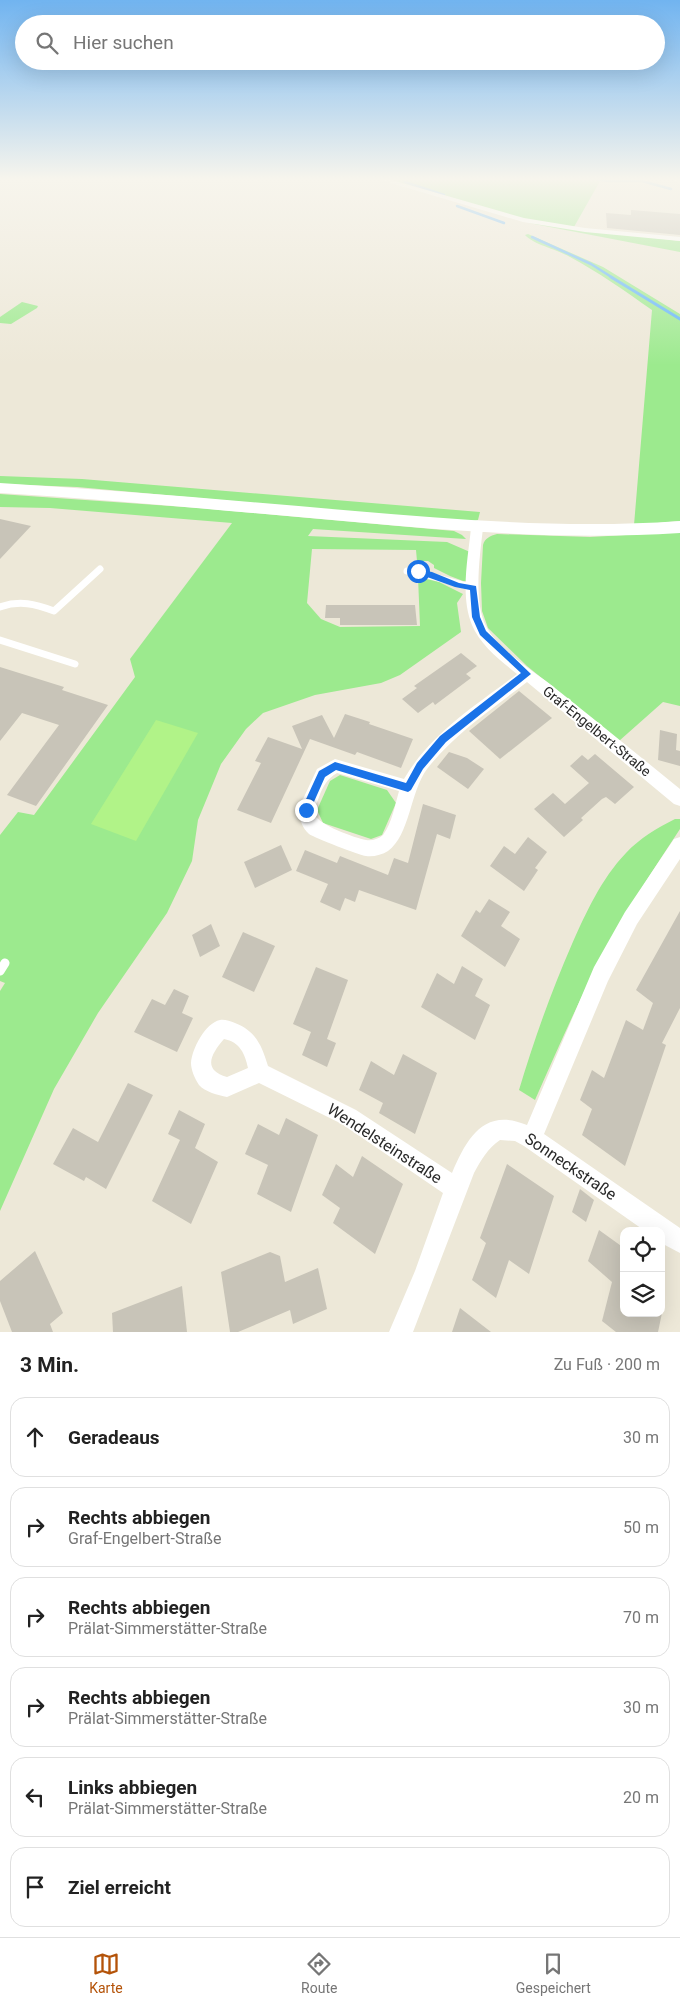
<!DOCTYPE html>
<html lang="de">
<meta charset="utf-8">
<style>
:root{--surface:#fff;--page:#f6f6f6;--text:#222;--muted:#767676;--line:#e0e0e0;--accent:#b45309}
body{margin:0;font-family:Roboto,sans-serif;background:var(--page);color:var(--text)}
.controls{position:absolute;right:15px;bottom:15px;display:grid;overflow:hidden;border-radius:10px;box-shadow:0 5px 20px #0002}
.controls button{width:45px;height:45px;display:grid;place-items:center;padding:0;border:0;border-bottom:1px solid var(--line);background:var(--surface);color:var(--text);font:25px sans-serif}
.stop{position:absolute;width:15px;height:15px;margin:-11px;border:4px solid #1a73e8;border-radius:50%;background:#fff}
.stop.end{background:#1a73e8;border-color:#fff;box-shadow:0 1px 5px #0008}
.list{margin:0;padding:0;list-style:none}
h2{display:flex;justify-content:space-between;align-items:center;height:65px;margin:0;padding:0 20px;font-size:21px}
h2 small{font-size:16px;font-weight:400;color:var(--muted)}
.list li{display:grid;grid-template-columns:32px 1fr auto;gap:15px;align-items:center;box-sizing:border-box;height:80px;margin:0 10px 10px;padding:0 10px;border:1px solid var(--line);border-radius:15px}
.list b{display:block;font-size:19px;white-space:nowrap}
.list p{margin:0;font-size:16px;white-space:nowrap;color:var(--muted)}
.list em{font-size:16px;font-style:normal;color:var(--muted)}
.icon{flex:none;width:28px;height:28px;fill:none;stroke:currentColor;stroke-width:2;stroke-linecap:round;stroke-linejoin:round}
.map{position:relative;flex:none;width:680px;height:1332px;overflow:hidden}
.search{position:absolute;background:var(--surface);box-shadow:0 5px 20px #0002;left:15px;right:15px;top:15px;height:55px;display:flex;align-items:center;gap:12px;box-sizing:border-box;padding:0 18px;border-radius:28px;color:var(--muted);font-size:19px}
.sheet{height:605px;background:var(--surface)}
nav{display:flex;justify-content:space-around;align-items:center;box-sizing:border-box;height:70px;border-top:1px solid var(--line);background:var(--surface);font-size:14px;color:var(--muted)}
nav a{display:grid;justify-items:center;gap:2px}
nav .on{color:var(--accent)}
.map>svg:first-child{display:block}
.green{fill:#9cea8e}
.pitch{fill:#b1f388}
.lines{fill:none;stroke-linecap:round;stroke-linejoin:round}
.stream-far1{stroke:#5fb4fb;stroke-width:2.5}
.stream{stroke:#5fb4fb;stroke-width:3}
.building{fill:#c8c4b8}
.lane-far1{stroke:#fff;stroke-width:7}
.lane{stroke:#fff;stroke-width:9}
.street{fill:#fff;fill-rule:evenodd}
.secondary{fill:#fff;fill-rule:evenodd}
.route{fill:#1a73e8}
.labels{text-anchor:middle;stroke-width:4;stroke-linejoin:round;paint-order:stroke}
.street-label{font-size:14px;fill:#292929;stroke:#fff}
.near-street-label{font-size:16px;fill:#292929;stroke:#fff}
</style>
<div class="map">
<svg width="680" height="1332" viewBox="0 0 680 1332">
<rect width="100%" height="100%" fill="#ede8d8"/>
<g class="green">
<path d="M 400,178 L 584,178 L 600,181 L 574,227 L 528,220 L 391,182 Z"/>
<path d="M 529,223 L 680,241 L 680,252 Z"/>
<path d="M 528,234 L 603,267 L 680,314 L 680,521 L 634,525 L 652,310 C 625,291 598,272 570,257 C 557,249 534,245 525,235 Z"/>
<path d="M 22,302 L 38,306 L 37,308 L 11,324 L 0,323 L 0,317 Z"/>
<path d="M 0,476 L 82,479 L 480,512 L 478,520 L 474,521 L 364,513 L 77,487 L 0,484 Z"/>
<path d="M 0,494 L 199,508 L 454,531 L 462,535 L 466,539 L 313,529 L 308,536 L 447,542 L 470,552 L 469,581 L 463,581 L 450,576 L 434,568 L 434,565 L 428,561 L 417,561 L 416,550 L 312,549 L 307,603 L 321,619 L 340,627 L 420,626 L 418,577 L 439,582 L 463,594 L 457,603 L 461,632 L 400,675 L 381,683 L 315,695 L 263,713 L 246,729 L 221,764 L 198,820 L 192,861 L 167,913 L 98,1013 L 54,1089 L 0,1211 L 0,991 L 5,983 L 0,981 L 0,835 L 18,812 L 34,815 L 135,677 L 130,659 L 232,523 L 50,508 L 0,507 Z"/>
<path d="M 680,532 L 680,706 L 663,702 L 619,741 L 527,666 L 488,628 L 482,611 L 481,583 L 483,545 C 485,538 490,536 497,534 L 590,537 Z"/>
<path d="M 340,775 L 387,790 L 396,803 L 382,835 L 371,839 L 323,823 L 317,810 L 330,781 Z"/>
<path d="M 675,819 L 680,819 L 680,829 C 655,867 630,905 608,945 C 581,995 558,1048 535,1100 L 519,1090 C 534,1040 551,992 572,944 C 586,913 601,879 626,853 C 640,838 657,828 675,819 Z"/>
</g>
<path class="pitch" d="M 156,720 L 198,733 L 136,841 L 91,824 Z"/>
<g class="lines">
<g class="stream-far1">
<path d="M 589,178 L 609,181 L 642,181 L 671,189"/>
<path d="M 405,182 L 444,195"/>
<path d="M 457,206 L 504,223"/>
<path d="M 532,237 L 591,264 L 613,278"/>
</g>
<path class="stream" d="M 611,277 L 680,319"/>
</g>
<g class="building">
<path d="M 631,210 L 680,214 L 680,235 L 607,228 L 606,213 L 631,215 Z"/>
<path d="M 0,519 L 31,526 L 0,559 Z"/>
<path d="M 326,605 L 415,605 L 417,625 L 340,625 L 340,618 L 325,618 Z"/>
<path d="M 461,653 L 477,666 L 466,674 L 471,678 L 435,705 L 433,702 L 418,713 L 402,699 L 417,688 L 414,686 Z"/>
<path d="M 0,667 L 64,687 L 62,690 L 108,705 L 36,806 L 7,795 L 59,725 L 22,713 L 0,741 Z"/>
<path d="M 519,691 L 552,718 L 500,759 L 469,731 Z"/>
<path d="M 345,714 L 370,722 L 369,724 L 413,739 L 401,768 L 357,752 L 355,755 L 310,739 L 271,823 L 237,810 L 261,763 L 255,761 L 268,737 L 302,749 L 292,726 L 322,715 L 334,738 Z"/>
<path d="M 660,730 L 677,734 L 676,750 L 680,751 L 680,766 L 658,760 Z"/>
<path d="M 449,752 L 467,758 L 484,769 L 468,789 L 437,767 Z"/>
<path d="M 595,754 L 634,787 L 615,804 L 606,797 L 602,799 L 581,818 L 583,820 L 564,837 L 534,809 L 553,793 L 565,804 L 589,783 L 570,766 L 582,755 L 588,760 Z"/>
<path d="M 423,804 L 456,815 L 450,839 L 437,834 L 416,910 L 359,890 L 355,902 L 345,898 L 340,911 L 320,902 L 328,884 L 296,871 L 305,850 L 337,863 L 340,856 L 388,875 L 394,858 L 408,863 Z"/>
<path d="M 528,837 L 547,852 L 535,868 L 538,870 L 524,891 L 490,866 L 504,846 L 515,854 Z"/>
<path d="M 281,845 L 292,870 L 255,888 L 244,862 Z"/>
<path d="M 489,899 L 510,912 L 501,926 L 520,939 L 505,967 L 461,936 L 476,910 L 480,913 Z"/>
<path d="M 680,911 L 680,1008 L 662,1043 L 666,1045 L 625,1166 L 582,1135 L 592,1109 L 580,1100 L 592,1070 L 604,1078 L 626,1020 L 643,1030 L 653,1003 L 636,990 Z"/>
<path d="M 211,924 L 220,946 L 200,957 L 192,935 Z"/>
<path d="M 243,932 L 275,946 L 254,992 L 222,977 Z"/>
<path d="M 462,966 L 483,979 L 475,996 L 490,1005 L 475,1040 L 421,1007 L 437,973 L 454,984 Z"/>
<path d="M 316,967 L 348,980 L 327,1039 L 336,1043 L 327,1067 L 302,1055 L 311,1032 L 293,1024 Z"/>
<path d="M 174,989 L 189,996 L 182,1013 L 193,1018 L 177,1052 L 134,1032 L 152,999 L 165,1005 Z"/>
<path d="M 403,1054 L 437,1073 L 415,1134 L 379,1113 L 383,1103 L 359,1090 L 371,1061 L 394,1075 Z"/>
<path d="M 128,1083 L 153,1095 L 106,1189 L 86,1177 L 84,1181 L 53,1164 L 73,1128 L 98,1142 Z"/>
<path d="M 179,1110 L 205,1124 L 195,1148 L 218,1162 L 191,1224 L 152,1201 L 180,1140 L 168,1134 Z"/>
<path d="M 286,1118 L 318,1135 L 291,1212 L 257,1194 L 268,1165 L 245,1154 L 258,1124 L 279,1135 Z"/>
<path d="M 362,1156 L 403,1184 L 375,1254 L 333,1223 L 340,1208 L 322,1195 L 336,1164 L 353,1177 Z"/>
<path d="M 507,1164 L 554,1196 L 529,1274 L 509,1260 L 496,1298 L 472,1280 L 486,1243 L 480,1238 Z"/>
<path d="M 580,1189 L 594,1200 L 586,1222 L 572,1212 Z"/>
<path d="M 599,1230 L 624,1248 L 624,1313 L 662,1313 L 658,1332 L 616,1332 L 602,1321 L 612,1282 L 588,1261 Z"/>
<path d="M 35,1251 L 63,1313 L 50,1324 L 53,1332 L 12,1332 L 0,1301 L 0,1281 Z"/>
<path d="M 270,1252 L 280,1256 L 285,1282 L 318,1268 L 327,1309 L 293,1324 L 290,1310 L 238,1332 L 230,1332 L 221,1272 Z"/>
<path d="M 182,1286 L 187,1332 L 113,1332 L 112,1313 Z"/>
<path d="M 460,1308 L 491,1332 L 452,1332 Z"/>
</g>
<g class="lines">
<g class="lane-far1">
<path d="M 407,571 L 424,574 L 474,588"/>
<path d="M 0,607 C 20,600 35,604 54,611 L 100,569"/>
<path d="M 0,640 L 75,664"/>
</g>
<path class="lane" d="M 0,971 L 5,963"/>
<g class="street">
<path d="M 374,178 L 385,178 L 524,218 L 585,228 L 680,237 L 680,241 L 585,232 L 523,222 Z"/>
<path d="M 670,178 L 678,178 L 680,184 Z"/>
<path d="M 477,524 L 483,528 C 480,555 473,601 486,626 C 497,648 530,669 550,684 C 594,719 637,754 680,789 L 680,806 L 674,804 L 527,682 C 492,709 454,734 427,769 C 410,792 410,835 388,851 C 382,855 373,857 366,856 C 359,855 315,838 309,834 C 302,828 300,819 298,810 L 317,769 L 335,759 L 404,779 C 431,733 475,706 517,674 C 501,661 480,645 472,625 C 460,596 468,558 471,528 ZM 337,773 L 399,791 C 395,805 392,823 383,835 C 379,839 372,841 366,840 C 355,838 319,825 315,815 C 313,809 317,803 319,797 C 323,786 327,779 337,773 Z"/>
<path d="M 680,837 L 680,859 L 637,924 L 608,981 L 544,1134 L 680,1228 L 680,1253 L 661,1243 L 661,1231 L 645,1231 L 524,1146 L 515,1141 L 500,1140 C 488,1148 481,1160 474,1173 L 413,1332 L 389,1332 L 415,1271 L 443,1193 L 342,1124 L 259,1083 L 227,1097 C 218,1095 205,1092 199,1085 C 195,1079 191,1070 191,1063 C 192,1049 205,1023 220,1020 C 224,1019 230,1021 235,1023 C 256,1031 262,1046 268,1066 L 356,1110 L 452,1173 C 467,1138 484,1107 527,1125 L 594,967 L 625,912 L 674,839 ZM 224,1039 C 240,1042 245,1054 248,1068 L 227,1077 C 202,1070 211,1054 224,1039 Z"/>
</g>
<path class="secondary" d="M 0,483 C 119,490 237,501 355,511 C 464,520 571,529 680,521 L 680,533 C 571,540 464,532 355,522 C 237,512 119,500 0,493 Z"/>
</g>
<linearGradient id="sky" x2="0" y2="1"><stop stop-color="#71b4f0"/><stop offset="0.49" stop-color="#f7f5ed"/><stop offset="1" stop-color="#f7f5ed" stop-opacity="0"/></linearGradient>
<rect width="680" height="365" fill="url(#sky)"/>
<path class="route" d="M 416,569 L 432,572 L 459,583 L 476,586 L 480,617 L 486,631 L 531,674 L 446,742 L 423,769 L 411,790 L 408,792 L 336,770 L 325,777 L 309,813 L 303,813 L 301,810 L 319,771 L 335,762 L 406,783 L 417,763 L 440,736 L 521,673 L 480,635 L 472,617 L 470,590 L 455,587 L 416,573 Z"/>
<g class="labels">
<g class="street-label">
<text transform="translate(597 731) rotate(39)" y="5">Graf-Engelbert-Straße</text>
</g>
<g class="near-street-label">
<text transform="translate(385 1143) rotate(33)" y="6">Wendelsteinstraße</text>
<text transform="translate(571 1166) rotate(34)" y="6">Sonneckstraße</text>
</g>
</g>
</svg>
<div class="controls">
<button><svg class="icon" aria-label="locate" viewBox="0 0 24 24"><circle cx="12" cy="12" r="6"/><path d="M12 2v4M12 18v4M2 12h4M18 12h4"/></svg></button>
<button><svg class="icon" aria-label="layers" viewBox="0 0 24 24"><path d="M12 4l9 5-9 5-9-5zM3 14l9 5 9-5"/></svg></button>
</div>
<div class="stop" style="left:418px;top:571px"></div>
<div class="stop end" style="left:306px;top:810px"></div>
<div class="search"><svg class="icon" aria-label="search" viewBox="0 0 24 24"><circle cx="10" cy="10" r="6"/><path d="M15 15l6 6"/></svg>Hier suchen</div>
</div>
<section class="sheet">
<h2>3 Min.<small>Zu Fuß · 200 m</small></h2>
<ul class="list">
<li><svg class="icon" aria-label="ahead" viewBox="0 0 24 24"><path d="M12 20V5M6 11l6-6 6 6"/></svg><div><b>Geradeaus</b></div><em>30 m</em></li>
<li><svg class="icon" aria-label="right" viewBox="0 0 24 24"><path d="M7 20v-9h11M14 6l5 5-5 5"/></svg><div><b>Rechts abbiegen</b><p>Graf-Engelbert-Straße</p></div><em>50 m</em></li>
<li><svg class="icon" aria-label="right" viewBox="0 0 24 24"><path d="M7 20v-9h11M14 6l5 5-5 5"/></svg><div><b>Rechts abbiegen</b><p>Prälat-Simmerstätter-Straße</p></div><em>70 m</em></li>
<li><svg class="icon" aria-label="right" viewBox="0 0 24 24"><path d="M7 20v-9h11M14 6l5 5-5 5"/></svg><div><b>Rechts abbiegen</b><p>Prälat-Simmerstätter-Straße</p></div><em>30 m</em></li>
<li><svg class="icon" aria-label="left" viewBox="0 0 24 24"><path d="M17 20v-9H6M10 6l-5 5 5 5"/></svg><div><b>Links abbiegen</b><p>Prälat-Simmerstätter-Straße</p></div><em>20 m</em></li>
<li><svg class="icon" aria-label="arrive" viewBox="0 0 24 24"><path d="M6 21V4h12l-3 4 3 4H6"/></svg><div><b>Ziel erreicht</b></div></li>
</ul>
</section>
<nav>
<a class="on"><svg class="icon" aria-label="map" viewBox="0 0 24 24"><path d="M3 6l6-2 6 2 6-2v14l-6 2-6-2-6 2zM9 4v14M15 6v14"/></svg>Karte</a>
<a><svg class="icon" aria-label="directions" viewBox="0 0 24 24"><path d="M12 3l9 9-9 9-9-9zM9 14v-3h6M13 9l2 2-2 2"/></svg>Route</a>
<a><svg class="icon" aria-label="saved" viewBox="0 0 24 24"><path d="M7 4h10v16l-5-4-5 4z"/></svg>Gespeichert</a>
</nav>
